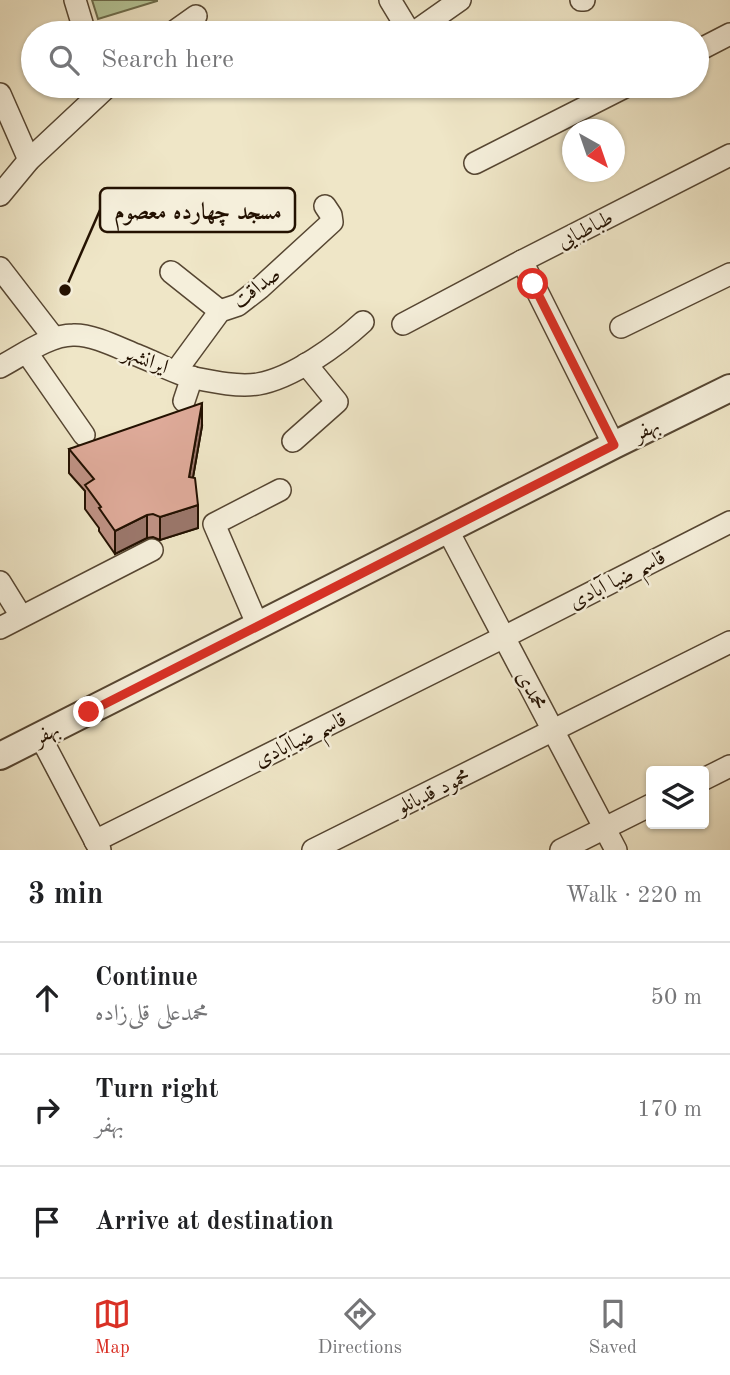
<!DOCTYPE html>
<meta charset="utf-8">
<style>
:root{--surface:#fff;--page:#f2f2f2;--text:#202124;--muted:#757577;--line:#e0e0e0;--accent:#d93025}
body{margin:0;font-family:"Old Standard TT",Amiri,serif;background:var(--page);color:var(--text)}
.controls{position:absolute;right:21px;bottom:21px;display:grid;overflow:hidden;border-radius:7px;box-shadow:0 2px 5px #0004}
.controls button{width:63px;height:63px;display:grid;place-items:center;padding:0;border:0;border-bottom:2px solid var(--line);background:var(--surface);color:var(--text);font:35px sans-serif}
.compass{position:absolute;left:562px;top:119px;width:63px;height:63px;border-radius:50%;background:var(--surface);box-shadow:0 2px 5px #0004;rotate:140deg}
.stop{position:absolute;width:21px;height:21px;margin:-16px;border:5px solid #d93025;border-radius:50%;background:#fff}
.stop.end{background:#d93025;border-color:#fff;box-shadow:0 2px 7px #0008}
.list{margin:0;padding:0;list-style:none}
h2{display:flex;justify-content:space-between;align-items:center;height:91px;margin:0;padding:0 28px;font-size:30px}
h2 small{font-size:23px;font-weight:400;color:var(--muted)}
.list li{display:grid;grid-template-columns:46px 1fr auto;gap:21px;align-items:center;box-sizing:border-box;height:112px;padding:0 28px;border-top:2px solid var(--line)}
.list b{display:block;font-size:26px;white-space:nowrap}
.list p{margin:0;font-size:23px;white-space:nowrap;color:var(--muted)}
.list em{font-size:23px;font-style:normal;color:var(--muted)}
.icon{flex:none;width:38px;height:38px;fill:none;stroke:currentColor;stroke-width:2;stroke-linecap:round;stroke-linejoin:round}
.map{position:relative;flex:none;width:730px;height:850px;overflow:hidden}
.search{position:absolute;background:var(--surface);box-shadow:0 2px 5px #0004;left:21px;right:21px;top:21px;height:77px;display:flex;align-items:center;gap:18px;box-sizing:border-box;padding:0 24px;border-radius:38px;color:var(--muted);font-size:26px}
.sheet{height:427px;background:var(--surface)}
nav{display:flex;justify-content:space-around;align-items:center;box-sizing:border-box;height:98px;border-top:2px solid var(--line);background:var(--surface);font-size:19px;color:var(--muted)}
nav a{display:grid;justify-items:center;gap:4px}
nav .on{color:var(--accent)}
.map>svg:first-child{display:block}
.green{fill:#b5c698;stroke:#6c6c4c;stroke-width:2}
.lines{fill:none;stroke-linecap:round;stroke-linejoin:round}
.minor-casing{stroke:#564632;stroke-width:24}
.tertiary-casing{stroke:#564632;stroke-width:30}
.minor{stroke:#f5efdb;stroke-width:21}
.tertiary{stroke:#f5efdb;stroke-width:26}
.wall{fill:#bf9284;stroke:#231101;stroke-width:2}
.shaded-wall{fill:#9b776b;stroke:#231101;stroke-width:2}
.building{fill:#deaa99;stroke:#231101;stroke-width:2}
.route{stroke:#d93025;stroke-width:9}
.labels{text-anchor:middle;stroke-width:5;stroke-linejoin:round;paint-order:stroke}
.street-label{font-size:21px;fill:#231101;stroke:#f5efdb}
.leader{fill:none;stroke:#231101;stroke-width:2.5}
.callout-dot{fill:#231101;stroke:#f5efdb;stroke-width:2.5}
.callout{fill:#f5efdb;stroke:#231101;stroke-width:2.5}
.callout-label{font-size:23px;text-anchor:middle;font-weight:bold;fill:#231101}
</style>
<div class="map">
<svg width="730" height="850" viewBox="0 0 730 850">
<rect width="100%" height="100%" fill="#efe6c7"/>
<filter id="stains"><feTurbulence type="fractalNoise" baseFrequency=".00286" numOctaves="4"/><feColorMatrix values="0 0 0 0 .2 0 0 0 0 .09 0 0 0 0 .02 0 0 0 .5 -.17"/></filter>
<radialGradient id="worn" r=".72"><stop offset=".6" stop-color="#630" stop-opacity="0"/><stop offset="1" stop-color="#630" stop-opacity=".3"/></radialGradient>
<path class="green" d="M 92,0 L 157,0 L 157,1 L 98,19 Z"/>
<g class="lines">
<g class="minor-casing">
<g id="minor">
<path d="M 75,0 L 82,23"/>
<path d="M 390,0 L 410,33"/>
<path d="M 581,0 L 584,0"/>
<path d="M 172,33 L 196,16"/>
<path d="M 413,33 L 460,0"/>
<path d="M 697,51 L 730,34"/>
<path d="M 0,94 L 29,160"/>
<path d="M 475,163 L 627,86"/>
<path d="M 0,195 L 29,160 L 108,86"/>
<path d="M 522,261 L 614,445"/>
<path d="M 0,268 L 54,338"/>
<path d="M 171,272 L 220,311"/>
<path d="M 403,324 L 522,261 L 730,155"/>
<path d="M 621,327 L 730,274"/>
<path d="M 27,353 L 84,435"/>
<path d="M 0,367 C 21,356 49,335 73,335 C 93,334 121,349 139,356 C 157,363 176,374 194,378 C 214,382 238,387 258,384 C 293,378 338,345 363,322"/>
<path d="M 176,371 L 220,311 L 238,305 L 260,288 L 332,222 L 331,215 L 325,206"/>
<path d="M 184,401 L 192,377"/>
<path d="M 293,441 L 337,402 L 306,364"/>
<path d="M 447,529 L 616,850"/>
<path d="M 0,582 L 21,616"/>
<path d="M 258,626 L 214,524 L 280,490"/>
<path d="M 0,628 L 152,550"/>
<path d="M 40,736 L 100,850"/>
<path d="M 704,779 L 730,766"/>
<path d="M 95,841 L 504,637 L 730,522"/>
<path d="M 313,850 L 730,642"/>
<path d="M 561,850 L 651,805"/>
</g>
</g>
<g class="tertiary-casing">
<path id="tertiary" d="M 0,756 L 614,445 L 730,388"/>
</g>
<use href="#minor" class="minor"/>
<use href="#tertiary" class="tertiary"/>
</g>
<path class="wall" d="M 202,426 L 193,477 L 198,528 L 160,540 L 153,537 L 147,538 L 115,554 L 99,531 L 99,528 L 85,509 L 85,491 L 69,473 L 69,449 Z"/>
<g class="shaded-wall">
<path d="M 202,403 L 202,426 L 189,500 L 189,477 Z"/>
<path d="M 198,505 L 198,528 L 160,540 L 160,517 Z"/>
<path d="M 147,515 L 147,538 L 115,554 L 115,531 Z"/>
</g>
<path class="building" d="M 202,403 L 189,477 L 195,478 L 198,505 L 160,517 L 153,514 L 147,515 L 115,531 L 99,508 L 101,507 L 85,485 L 94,479 L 69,449 Z"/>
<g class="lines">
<path class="route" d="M 89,712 L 614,445 L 533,284"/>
</g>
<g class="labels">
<g class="street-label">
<text transform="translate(585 229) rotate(-27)" y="7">طباطبایی</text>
<text transform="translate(256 287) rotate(-37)" y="7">صداقت</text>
<text transform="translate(146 359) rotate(21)" y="7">ایرانشهر</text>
<text transform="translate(646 429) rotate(-26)" y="7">بهفر</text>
<text transform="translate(617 579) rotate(-27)" y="7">قاسم ضیا آبادی</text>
<text transform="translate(532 690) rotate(62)" y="7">محمدی</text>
<text transform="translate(46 733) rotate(-27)" y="7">بهفر</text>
<text transform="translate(300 739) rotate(-26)" y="7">قاسم ضیاآبادی</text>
<text transform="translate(433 791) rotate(-26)" y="7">محمود قدیانلو</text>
</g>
</g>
<path class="leader" d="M65 290L100 210"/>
<circle class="callout-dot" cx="65" cy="290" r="7"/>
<rect class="callout" x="100" y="188" width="195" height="44" rx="7"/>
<g class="callout-label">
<text x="198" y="219">مسجد چهارده معصوم</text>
</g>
<rect width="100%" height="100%" filter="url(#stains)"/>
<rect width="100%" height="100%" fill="url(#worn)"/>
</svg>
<div class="controls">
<button><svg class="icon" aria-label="layers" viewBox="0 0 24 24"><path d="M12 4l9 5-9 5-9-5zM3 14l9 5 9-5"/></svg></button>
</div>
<svg class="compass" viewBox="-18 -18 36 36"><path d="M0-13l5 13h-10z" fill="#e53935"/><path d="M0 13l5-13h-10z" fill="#757577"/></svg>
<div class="stop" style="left:533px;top:284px"></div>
<div class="stop end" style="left:89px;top:712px"></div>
<div class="search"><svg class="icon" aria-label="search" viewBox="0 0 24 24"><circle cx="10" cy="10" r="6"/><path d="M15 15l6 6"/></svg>Search here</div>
</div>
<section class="sheet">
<h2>3 min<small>Walk · 220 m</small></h2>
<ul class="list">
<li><svg class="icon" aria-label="ahead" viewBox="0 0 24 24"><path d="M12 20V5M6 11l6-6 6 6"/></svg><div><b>Continue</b><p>محمدعلی قلی‌زاده</p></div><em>50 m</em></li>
<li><svg class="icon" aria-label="right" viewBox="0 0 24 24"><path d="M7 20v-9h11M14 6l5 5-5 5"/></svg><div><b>Turn right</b><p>بهفر</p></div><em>170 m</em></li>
<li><svg class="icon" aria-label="arrive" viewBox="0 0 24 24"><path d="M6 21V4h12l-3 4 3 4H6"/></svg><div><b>Arrive at destination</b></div></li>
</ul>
</section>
<nav>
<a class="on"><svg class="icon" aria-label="map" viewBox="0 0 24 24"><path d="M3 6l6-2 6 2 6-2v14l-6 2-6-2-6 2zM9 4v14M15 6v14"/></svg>Map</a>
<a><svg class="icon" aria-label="directions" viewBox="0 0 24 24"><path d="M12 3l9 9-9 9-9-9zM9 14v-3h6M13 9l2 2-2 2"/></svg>Directions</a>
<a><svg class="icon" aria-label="saved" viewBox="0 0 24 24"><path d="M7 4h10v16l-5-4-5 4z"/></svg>Saved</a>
</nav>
